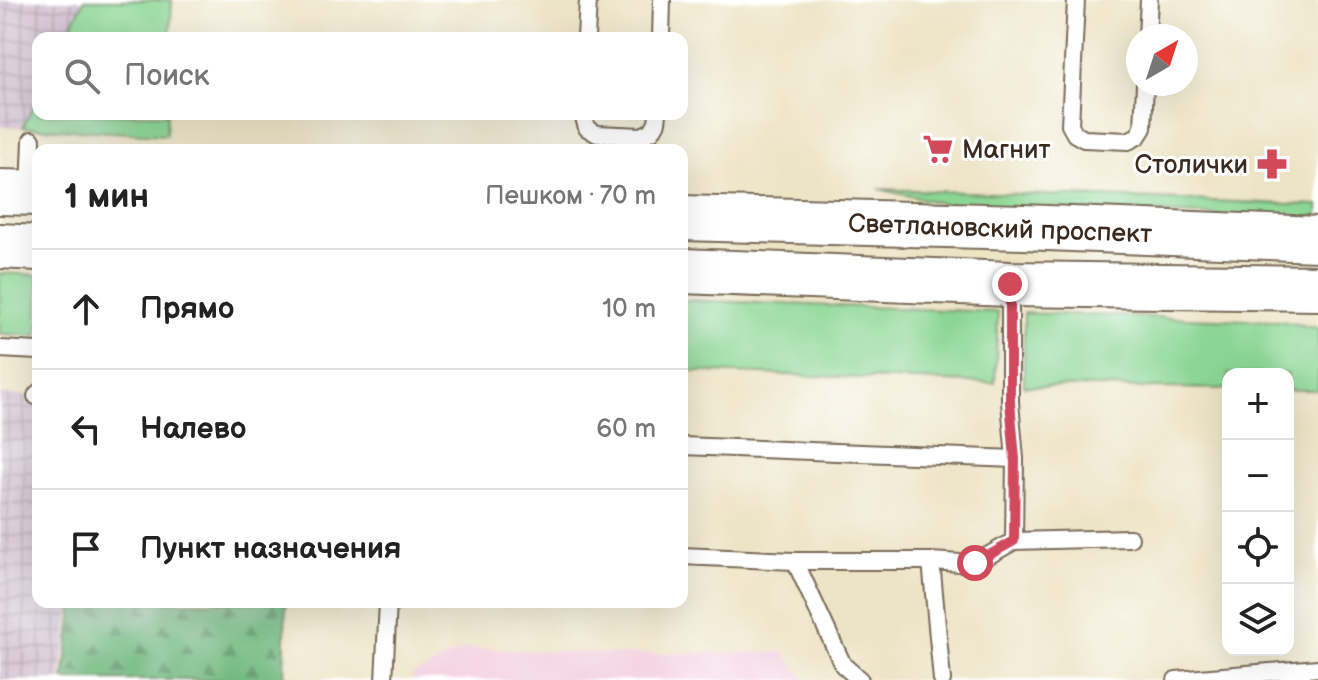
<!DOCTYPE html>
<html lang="ru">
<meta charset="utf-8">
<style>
:root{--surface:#fff;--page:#f2f2f2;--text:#222;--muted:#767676;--line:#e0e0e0}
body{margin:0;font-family:"Balsamiq Sans",sans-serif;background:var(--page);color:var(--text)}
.controls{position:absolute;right:24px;bottom:24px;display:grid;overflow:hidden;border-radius:16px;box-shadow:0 8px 32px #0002}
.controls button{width:72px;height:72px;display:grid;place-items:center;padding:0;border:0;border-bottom:2px solid var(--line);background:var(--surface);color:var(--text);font:40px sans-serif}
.compass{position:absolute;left:1126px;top:24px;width:72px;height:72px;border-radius:50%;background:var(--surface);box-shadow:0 8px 32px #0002;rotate:39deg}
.stop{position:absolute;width:24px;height:24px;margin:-18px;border:6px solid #d1495b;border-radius:50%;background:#fff}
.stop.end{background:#d1495b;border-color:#fff;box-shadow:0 2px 8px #0008}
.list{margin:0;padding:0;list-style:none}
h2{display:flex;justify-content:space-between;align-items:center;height:104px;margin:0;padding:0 32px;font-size:34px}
h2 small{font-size:26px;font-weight:400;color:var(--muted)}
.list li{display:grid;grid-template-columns:52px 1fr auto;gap:24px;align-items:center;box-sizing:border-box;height:120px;padding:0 32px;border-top:2px solid var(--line)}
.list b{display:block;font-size:30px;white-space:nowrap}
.list em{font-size:26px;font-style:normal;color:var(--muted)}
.icon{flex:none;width:44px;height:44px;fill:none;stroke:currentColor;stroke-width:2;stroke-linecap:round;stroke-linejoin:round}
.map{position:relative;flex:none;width:1318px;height:680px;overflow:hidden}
.search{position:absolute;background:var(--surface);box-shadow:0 8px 32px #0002;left:32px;top:32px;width:656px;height:88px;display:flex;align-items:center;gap:20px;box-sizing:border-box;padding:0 28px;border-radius:16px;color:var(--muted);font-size:30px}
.panel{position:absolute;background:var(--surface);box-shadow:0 8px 32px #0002;left:32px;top:144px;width:656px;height:464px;border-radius:16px}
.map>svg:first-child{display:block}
.built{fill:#f3cfdf}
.industrial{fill:url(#industrial-grid)}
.green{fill:#8bd694;stroke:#638059;stroke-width:2}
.forest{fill:url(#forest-firs);stroke:#56704e;stroke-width:2}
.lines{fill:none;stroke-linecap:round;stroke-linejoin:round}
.lane-casing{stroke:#796b59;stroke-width:20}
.secondary-casing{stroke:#796b59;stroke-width:48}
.lane{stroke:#fff;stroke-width:16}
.secondary{stroke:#fff;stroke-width:44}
.route{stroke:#d1495b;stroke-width:10}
.labels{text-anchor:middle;stroke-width:6;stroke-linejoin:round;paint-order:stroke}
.poi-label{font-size:26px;fill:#3b2a1e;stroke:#fff;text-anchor:start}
.street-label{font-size:26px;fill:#3b2a1e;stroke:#fff}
</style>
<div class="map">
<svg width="1318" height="680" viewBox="0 0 1318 680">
<defs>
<pattern id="industrial-grid" width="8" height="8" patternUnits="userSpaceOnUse" patternTransform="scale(2)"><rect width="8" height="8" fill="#cfbdce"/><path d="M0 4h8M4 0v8" fill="none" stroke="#a99aa7"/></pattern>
<pattern id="forest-firs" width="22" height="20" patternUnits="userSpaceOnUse" patternTransform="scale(2)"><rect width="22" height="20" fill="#70b77e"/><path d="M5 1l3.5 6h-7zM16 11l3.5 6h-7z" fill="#5d9567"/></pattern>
</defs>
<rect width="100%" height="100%" fill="#fff"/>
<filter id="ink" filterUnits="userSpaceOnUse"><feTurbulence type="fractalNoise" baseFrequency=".0125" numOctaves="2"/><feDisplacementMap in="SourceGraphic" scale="16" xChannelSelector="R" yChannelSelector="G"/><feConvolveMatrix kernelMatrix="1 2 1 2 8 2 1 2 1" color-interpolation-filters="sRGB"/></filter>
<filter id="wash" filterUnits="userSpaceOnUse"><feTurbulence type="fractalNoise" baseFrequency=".006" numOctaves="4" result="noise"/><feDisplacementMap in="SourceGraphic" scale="32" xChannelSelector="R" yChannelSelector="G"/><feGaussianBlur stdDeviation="1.8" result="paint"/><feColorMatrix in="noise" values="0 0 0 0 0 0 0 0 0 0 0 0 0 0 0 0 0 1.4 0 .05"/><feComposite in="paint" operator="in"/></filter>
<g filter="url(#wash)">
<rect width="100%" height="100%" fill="#ede4c6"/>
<path class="built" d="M 466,648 L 618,654 L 784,652 L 805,680 L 412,680 L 412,675 Z"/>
<g class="industrial">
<path d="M 0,0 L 84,0 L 66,38 L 38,38 L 38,96 L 23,127 L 0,127 Z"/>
<path d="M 0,395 L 38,396 L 38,602 L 71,602 L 61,680 L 0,680 Z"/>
</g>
<g class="green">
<path d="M 84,0 L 172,0 L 170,38 L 66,38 Z"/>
<path d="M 38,96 L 38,114 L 167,114 L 166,135 L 23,127 Z"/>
<path d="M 879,189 L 1318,205 L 1318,215 L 1302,218 L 958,207 Z"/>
<path d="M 0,273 L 38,275 L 38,335 L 0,334 Z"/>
<path d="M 682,300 L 998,312 L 995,383 L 682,371 Z"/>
<path d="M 1024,313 L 1281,321 L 1318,328 L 1318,390 L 1288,390 L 1288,374 L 1228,374 L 1228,389 L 1024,386 Z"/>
</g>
<path class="forest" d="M 74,602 L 286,602 L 284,680 L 64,680 Z"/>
</g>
<g filter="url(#ink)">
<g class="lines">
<g class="lane-casing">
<g id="lane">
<path d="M 1076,0 L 1070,125 L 1075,134 L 1084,139 L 1128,141 L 1138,136 L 1143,128 L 1145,84"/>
<path d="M 1147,36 L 1149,0"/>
<path d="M 586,38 L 588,0"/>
<path d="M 661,38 L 662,0"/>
<path d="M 583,114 L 587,128 L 597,134 L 642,136 L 652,131 L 657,122 L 658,114"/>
<path d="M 30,191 L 32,140"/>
<path d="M 0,349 L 38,351"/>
<path d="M 36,396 L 38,393"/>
<path d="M 682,446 L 1015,459"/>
<path d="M 1014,541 L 1130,538"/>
<path d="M 682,556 L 795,561 L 931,561 L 942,680"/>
<path d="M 795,561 L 843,665 L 860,680"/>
<path d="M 931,561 L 960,563"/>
<path d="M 975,563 L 1014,541 L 1015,459 L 1010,402 L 1010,286"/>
<path d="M 384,680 L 388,602"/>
<path d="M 1176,680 L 1318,668"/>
</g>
</g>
<g class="secondary-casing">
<g id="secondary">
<path d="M 0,192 L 38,193"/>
<path d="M 682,218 L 1023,227 L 1318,239"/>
<path d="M 0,246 L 38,248"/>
<path d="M 682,271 L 1010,284 L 1318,288"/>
</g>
</g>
<use href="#lane" class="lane"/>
<use href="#secondary" class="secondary"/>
</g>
</g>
<g class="lines" filter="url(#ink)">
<path class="route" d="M 975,563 L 1014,541 L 1015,459 L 1010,402 L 1010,284"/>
</g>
<defs>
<g id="supermarket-bare" transform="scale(2.4)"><path d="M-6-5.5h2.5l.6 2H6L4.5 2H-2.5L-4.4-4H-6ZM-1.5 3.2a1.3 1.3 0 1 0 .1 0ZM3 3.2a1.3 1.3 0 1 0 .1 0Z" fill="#d1495b" stroke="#fff" stroke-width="2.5" paint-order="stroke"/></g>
<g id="pharmacy-bare" transform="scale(2.4)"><path d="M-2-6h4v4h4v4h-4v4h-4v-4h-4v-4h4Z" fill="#d1495b" stroke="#fff" stroke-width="2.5" paint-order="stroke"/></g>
</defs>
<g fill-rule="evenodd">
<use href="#supermarket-bare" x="938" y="149"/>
<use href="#pharmacy-bare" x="1272" y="164"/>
</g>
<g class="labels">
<g class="poi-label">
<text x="962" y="158">Магнит</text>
<text x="1248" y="173" text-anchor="end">Столички</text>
</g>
<g class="street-label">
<text transform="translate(1000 228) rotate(2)" y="9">Светлановский проспект</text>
</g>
</g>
</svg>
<div class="controls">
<button>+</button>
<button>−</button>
<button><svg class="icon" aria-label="locate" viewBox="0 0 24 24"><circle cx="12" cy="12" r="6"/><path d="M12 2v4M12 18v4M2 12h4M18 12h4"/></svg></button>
<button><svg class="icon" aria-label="layers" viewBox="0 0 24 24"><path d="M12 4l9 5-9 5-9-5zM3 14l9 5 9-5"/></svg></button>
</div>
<svg class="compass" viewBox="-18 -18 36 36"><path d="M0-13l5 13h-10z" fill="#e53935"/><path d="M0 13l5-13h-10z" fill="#767676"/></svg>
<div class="stop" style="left:975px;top:563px"></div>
<div class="stop end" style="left:1010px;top:284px"></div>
<div class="search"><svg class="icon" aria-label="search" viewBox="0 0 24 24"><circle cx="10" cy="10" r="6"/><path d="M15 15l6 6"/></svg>Поиск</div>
<section class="panel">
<h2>1 мин<small>Пешком · 70 m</small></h2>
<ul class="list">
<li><svg class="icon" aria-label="ahead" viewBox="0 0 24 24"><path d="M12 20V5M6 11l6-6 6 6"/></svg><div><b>Прямо</b></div><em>10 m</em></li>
<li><svg class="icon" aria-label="left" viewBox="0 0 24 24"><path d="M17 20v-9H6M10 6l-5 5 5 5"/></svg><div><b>Налево</b></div><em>60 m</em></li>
<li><svg class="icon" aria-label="arrive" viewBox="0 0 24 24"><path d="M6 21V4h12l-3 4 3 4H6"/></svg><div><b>Пункт назначения</b></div></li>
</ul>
</section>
</div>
